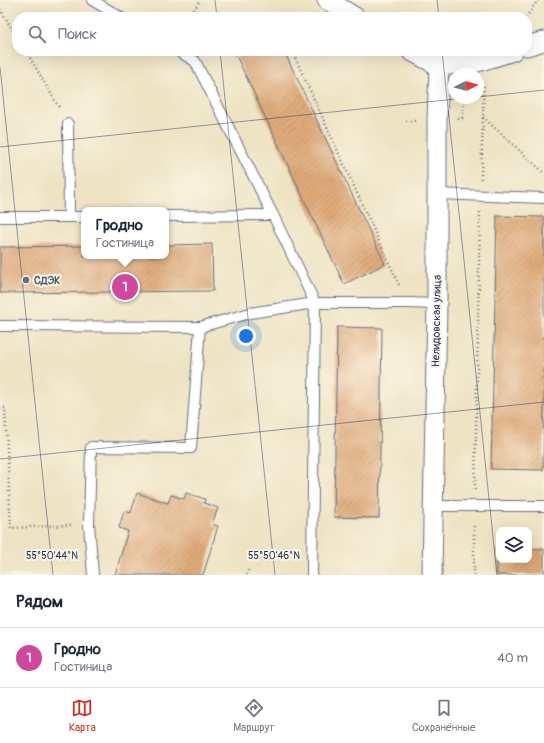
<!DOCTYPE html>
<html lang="ru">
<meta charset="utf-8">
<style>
:root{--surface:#fff;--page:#f6f6f7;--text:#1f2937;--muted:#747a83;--line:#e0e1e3;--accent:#c8321e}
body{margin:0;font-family:Pangolin,sans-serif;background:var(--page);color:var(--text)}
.controls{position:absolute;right:12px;bottom:12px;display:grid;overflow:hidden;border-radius:8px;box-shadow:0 4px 16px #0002}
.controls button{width:36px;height:36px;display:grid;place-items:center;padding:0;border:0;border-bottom:1px solid var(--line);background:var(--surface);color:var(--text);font:20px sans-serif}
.compass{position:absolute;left:448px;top:68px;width:36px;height:36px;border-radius:50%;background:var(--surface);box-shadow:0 4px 16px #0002;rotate:84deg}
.you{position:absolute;left:246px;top:336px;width:14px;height:14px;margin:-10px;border:3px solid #fff;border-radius:50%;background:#1a73e8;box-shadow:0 0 0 6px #1a73e833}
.badge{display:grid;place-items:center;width:26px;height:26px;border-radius:50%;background:var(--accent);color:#fff;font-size:13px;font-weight:700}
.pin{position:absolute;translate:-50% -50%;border:2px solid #fff;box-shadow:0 1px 4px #0006}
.popup{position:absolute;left:81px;top:207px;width:88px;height:52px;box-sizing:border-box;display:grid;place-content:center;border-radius:8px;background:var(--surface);filter:drop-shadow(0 1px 3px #0005);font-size:13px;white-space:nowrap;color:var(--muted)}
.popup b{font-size:15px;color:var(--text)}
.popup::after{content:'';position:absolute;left:50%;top:100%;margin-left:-8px;border:8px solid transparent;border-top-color:var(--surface)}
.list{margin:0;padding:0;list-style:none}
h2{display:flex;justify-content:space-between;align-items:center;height:52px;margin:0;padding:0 16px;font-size:17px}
h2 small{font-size:13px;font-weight:400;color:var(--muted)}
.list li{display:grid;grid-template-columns:26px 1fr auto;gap:12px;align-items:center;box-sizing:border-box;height:60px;padding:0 16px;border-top:1px solid var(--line)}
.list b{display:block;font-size:15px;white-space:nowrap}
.list p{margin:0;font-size:13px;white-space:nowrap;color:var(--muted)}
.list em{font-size:13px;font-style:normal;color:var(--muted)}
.icon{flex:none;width:22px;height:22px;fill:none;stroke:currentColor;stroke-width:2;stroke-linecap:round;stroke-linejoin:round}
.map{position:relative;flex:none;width:544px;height:575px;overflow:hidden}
.search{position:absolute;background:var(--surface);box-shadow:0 4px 16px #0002;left:12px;right:12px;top:12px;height:44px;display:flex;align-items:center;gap:10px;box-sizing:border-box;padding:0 14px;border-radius:16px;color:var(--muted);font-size:15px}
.sheet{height:112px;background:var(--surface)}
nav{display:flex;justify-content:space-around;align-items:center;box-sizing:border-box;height:56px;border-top:1px solid var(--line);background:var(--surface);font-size:11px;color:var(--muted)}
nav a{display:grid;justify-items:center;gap:2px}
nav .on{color:var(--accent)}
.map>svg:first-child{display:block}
.building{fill:url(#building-hatch)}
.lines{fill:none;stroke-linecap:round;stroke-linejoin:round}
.service-casing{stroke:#656e81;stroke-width:12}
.minor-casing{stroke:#656e81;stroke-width:21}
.path{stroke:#656e81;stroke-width:2.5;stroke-dasharray:1 3;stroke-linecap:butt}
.service{stroke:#fff;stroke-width:10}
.minor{stroke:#fff;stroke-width:19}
.ticks{fill:none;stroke:#1b2f5e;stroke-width:1;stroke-opacity:0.45}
.service-dot{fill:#5c6f8a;stroke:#fcf5e5;stroke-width:1.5}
.labels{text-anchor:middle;stroke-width:4;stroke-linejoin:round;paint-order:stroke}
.service-label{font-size:11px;font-weight:bold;fill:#4e5e75;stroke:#fcf5e5;text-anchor:start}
.street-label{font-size:11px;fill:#1b2f5e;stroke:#fcf5e5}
.ticks-label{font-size:10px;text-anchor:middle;fill:#1b2f5e;stroke:#fcf5e5;stroke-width:4;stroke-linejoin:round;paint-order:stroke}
</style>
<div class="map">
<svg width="544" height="575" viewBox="0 0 544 575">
<defs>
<pattern id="building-hatch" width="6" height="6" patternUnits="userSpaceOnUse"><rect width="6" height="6" fill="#e0ab79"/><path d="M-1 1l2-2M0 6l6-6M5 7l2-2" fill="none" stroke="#b58c66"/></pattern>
</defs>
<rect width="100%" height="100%" fill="#fcf5e5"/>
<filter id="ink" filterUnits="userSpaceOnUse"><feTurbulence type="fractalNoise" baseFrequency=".025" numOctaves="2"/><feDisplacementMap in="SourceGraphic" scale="8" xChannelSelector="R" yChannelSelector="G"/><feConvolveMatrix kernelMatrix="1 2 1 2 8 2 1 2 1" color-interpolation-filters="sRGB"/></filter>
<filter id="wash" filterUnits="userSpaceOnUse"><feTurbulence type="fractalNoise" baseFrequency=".012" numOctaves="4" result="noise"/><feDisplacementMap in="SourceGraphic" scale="16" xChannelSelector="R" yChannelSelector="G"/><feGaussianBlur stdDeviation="0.9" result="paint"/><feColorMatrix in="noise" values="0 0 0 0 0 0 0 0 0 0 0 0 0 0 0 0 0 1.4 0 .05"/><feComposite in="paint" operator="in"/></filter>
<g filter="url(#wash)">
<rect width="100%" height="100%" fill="#eee3c3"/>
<g id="blocks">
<g class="building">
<path d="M 234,51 L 284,51 L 385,264 L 344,284 Z"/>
<path d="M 497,216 L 544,217 L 544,402 L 543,470 L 491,469 Z"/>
<path d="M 212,244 L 213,291 L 0,293 L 0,247 L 84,246 L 84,256 L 166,256 L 166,245 Z"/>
<path d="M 337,327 L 382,328 L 379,518 L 334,517 Z"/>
<path d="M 137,493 L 168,503 L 171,495 L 184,499 L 186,493 L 205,499 L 204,503 L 218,508 L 212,524 L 218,526 L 203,575 L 115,575 L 128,531 L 119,528 L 124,511 L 131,513 Z"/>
<path d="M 497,549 L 499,549 L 499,560 L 529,560 L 529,549 L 544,549 L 544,575 L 497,575 Z"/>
</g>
</g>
</g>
<g filter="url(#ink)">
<use href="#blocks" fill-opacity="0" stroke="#656e81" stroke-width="1"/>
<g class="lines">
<g class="service-casing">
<g id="service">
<path d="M 92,0 L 120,17"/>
<path d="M 178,51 L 195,61 L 273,215 L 315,303 L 312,575"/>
<path d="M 68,124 L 69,217"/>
<path d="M 437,194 L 544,198"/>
<path d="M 166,216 L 273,215"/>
<path d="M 0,217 L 84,217"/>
<path d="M 0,326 L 200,327 L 250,313 L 315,303 L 407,303 L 437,304"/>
<path d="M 434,506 L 544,506"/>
<path d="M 93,575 L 89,524 L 91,447 L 191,448 L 200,327"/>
</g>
</g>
<g class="minor-casing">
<g id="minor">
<path d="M 327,0 L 355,17"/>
<path d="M 527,46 L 544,41"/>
<path d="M 411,51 L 439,66 L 478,62 L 513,51"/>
<path d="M 432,575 L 437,304 L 437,120 L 439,66"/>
</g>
</g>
<g class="path">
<path d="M 0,9 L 17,37"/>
<path d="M 190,17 L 200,0"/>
<path d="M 526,17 L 538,0"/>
<path d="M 26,51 L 60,109"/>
<path d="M 292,51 L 400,287"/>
<path d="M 211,54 L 217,51"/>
<path d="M 483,117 L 544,173"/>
<path d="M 458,119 L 462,118 L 464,101 L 466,98"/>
<path d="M 406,121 L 415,121"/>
<path d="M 481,179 L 484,83"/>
<path d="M 0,408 L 5,408 L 11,528 L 73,525"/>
<path d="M 475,489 L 480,212"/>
<path d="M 247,575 L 249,568"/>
<path d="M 474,575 L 474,524"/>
</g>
<use href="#service" class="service"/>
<use href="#minor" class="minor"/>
</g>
</g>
<path class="ticks" d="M 215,0 L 217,17M 437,0 L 439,17M 220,51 L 275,575M 442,51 L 497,575M 0,67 L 53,575M 478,97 L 544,90M 0,147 L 465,98M 0,459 L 544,402"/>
<circle class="service-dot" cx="26" cy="280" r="4"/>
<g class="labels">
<g class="service-label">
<text x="34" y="284">СДЭК</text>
</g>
<g class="street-label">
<text transform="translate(436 321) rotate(-89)" y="4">Нелидовская улица</text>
</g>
</g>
<g class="ticks-label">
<text x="52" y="559">55°50'44"N</text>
<text x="274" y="559">55°50'46"N</text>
</g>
</svg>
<div class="controls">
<button><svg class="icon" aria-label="layers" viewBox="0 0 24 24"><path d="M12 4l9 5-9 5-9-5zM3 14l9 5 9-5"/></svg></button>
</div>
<svg class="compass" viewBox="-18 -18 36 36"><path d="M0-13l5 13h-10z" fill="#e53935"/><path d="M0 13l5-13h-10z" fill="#747a83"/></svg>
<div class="you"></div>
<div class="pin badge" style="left:125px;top:287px;background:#d1479c">1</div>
<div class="popup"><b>Гродно</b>Гостиница</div>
<div class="search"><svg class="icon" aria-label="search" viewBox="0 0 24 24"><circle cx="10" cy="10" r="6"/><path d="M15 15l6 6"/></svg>Поиск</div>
</div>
<section class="sheet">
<h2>Рядом<small></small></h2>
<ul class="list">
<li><span class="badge" style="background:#d1479c">1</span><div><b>Гродно</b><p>Гостиница</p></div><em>40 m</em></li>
</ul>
</section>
<nav>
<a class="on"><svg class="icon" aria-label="map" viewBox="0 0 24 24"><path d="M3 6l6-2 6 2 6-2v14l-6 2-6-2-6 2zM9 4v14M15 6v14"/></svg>Карта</a>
<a><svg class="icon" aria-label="directions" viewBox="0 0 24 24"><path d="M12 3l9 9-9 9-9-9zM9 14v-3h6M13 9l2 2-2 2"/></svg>Маршрут</a>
<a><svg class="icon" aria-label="saved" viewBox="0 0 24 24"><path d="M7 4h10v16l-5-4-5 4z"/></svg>Сохранённые</a>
</nav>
